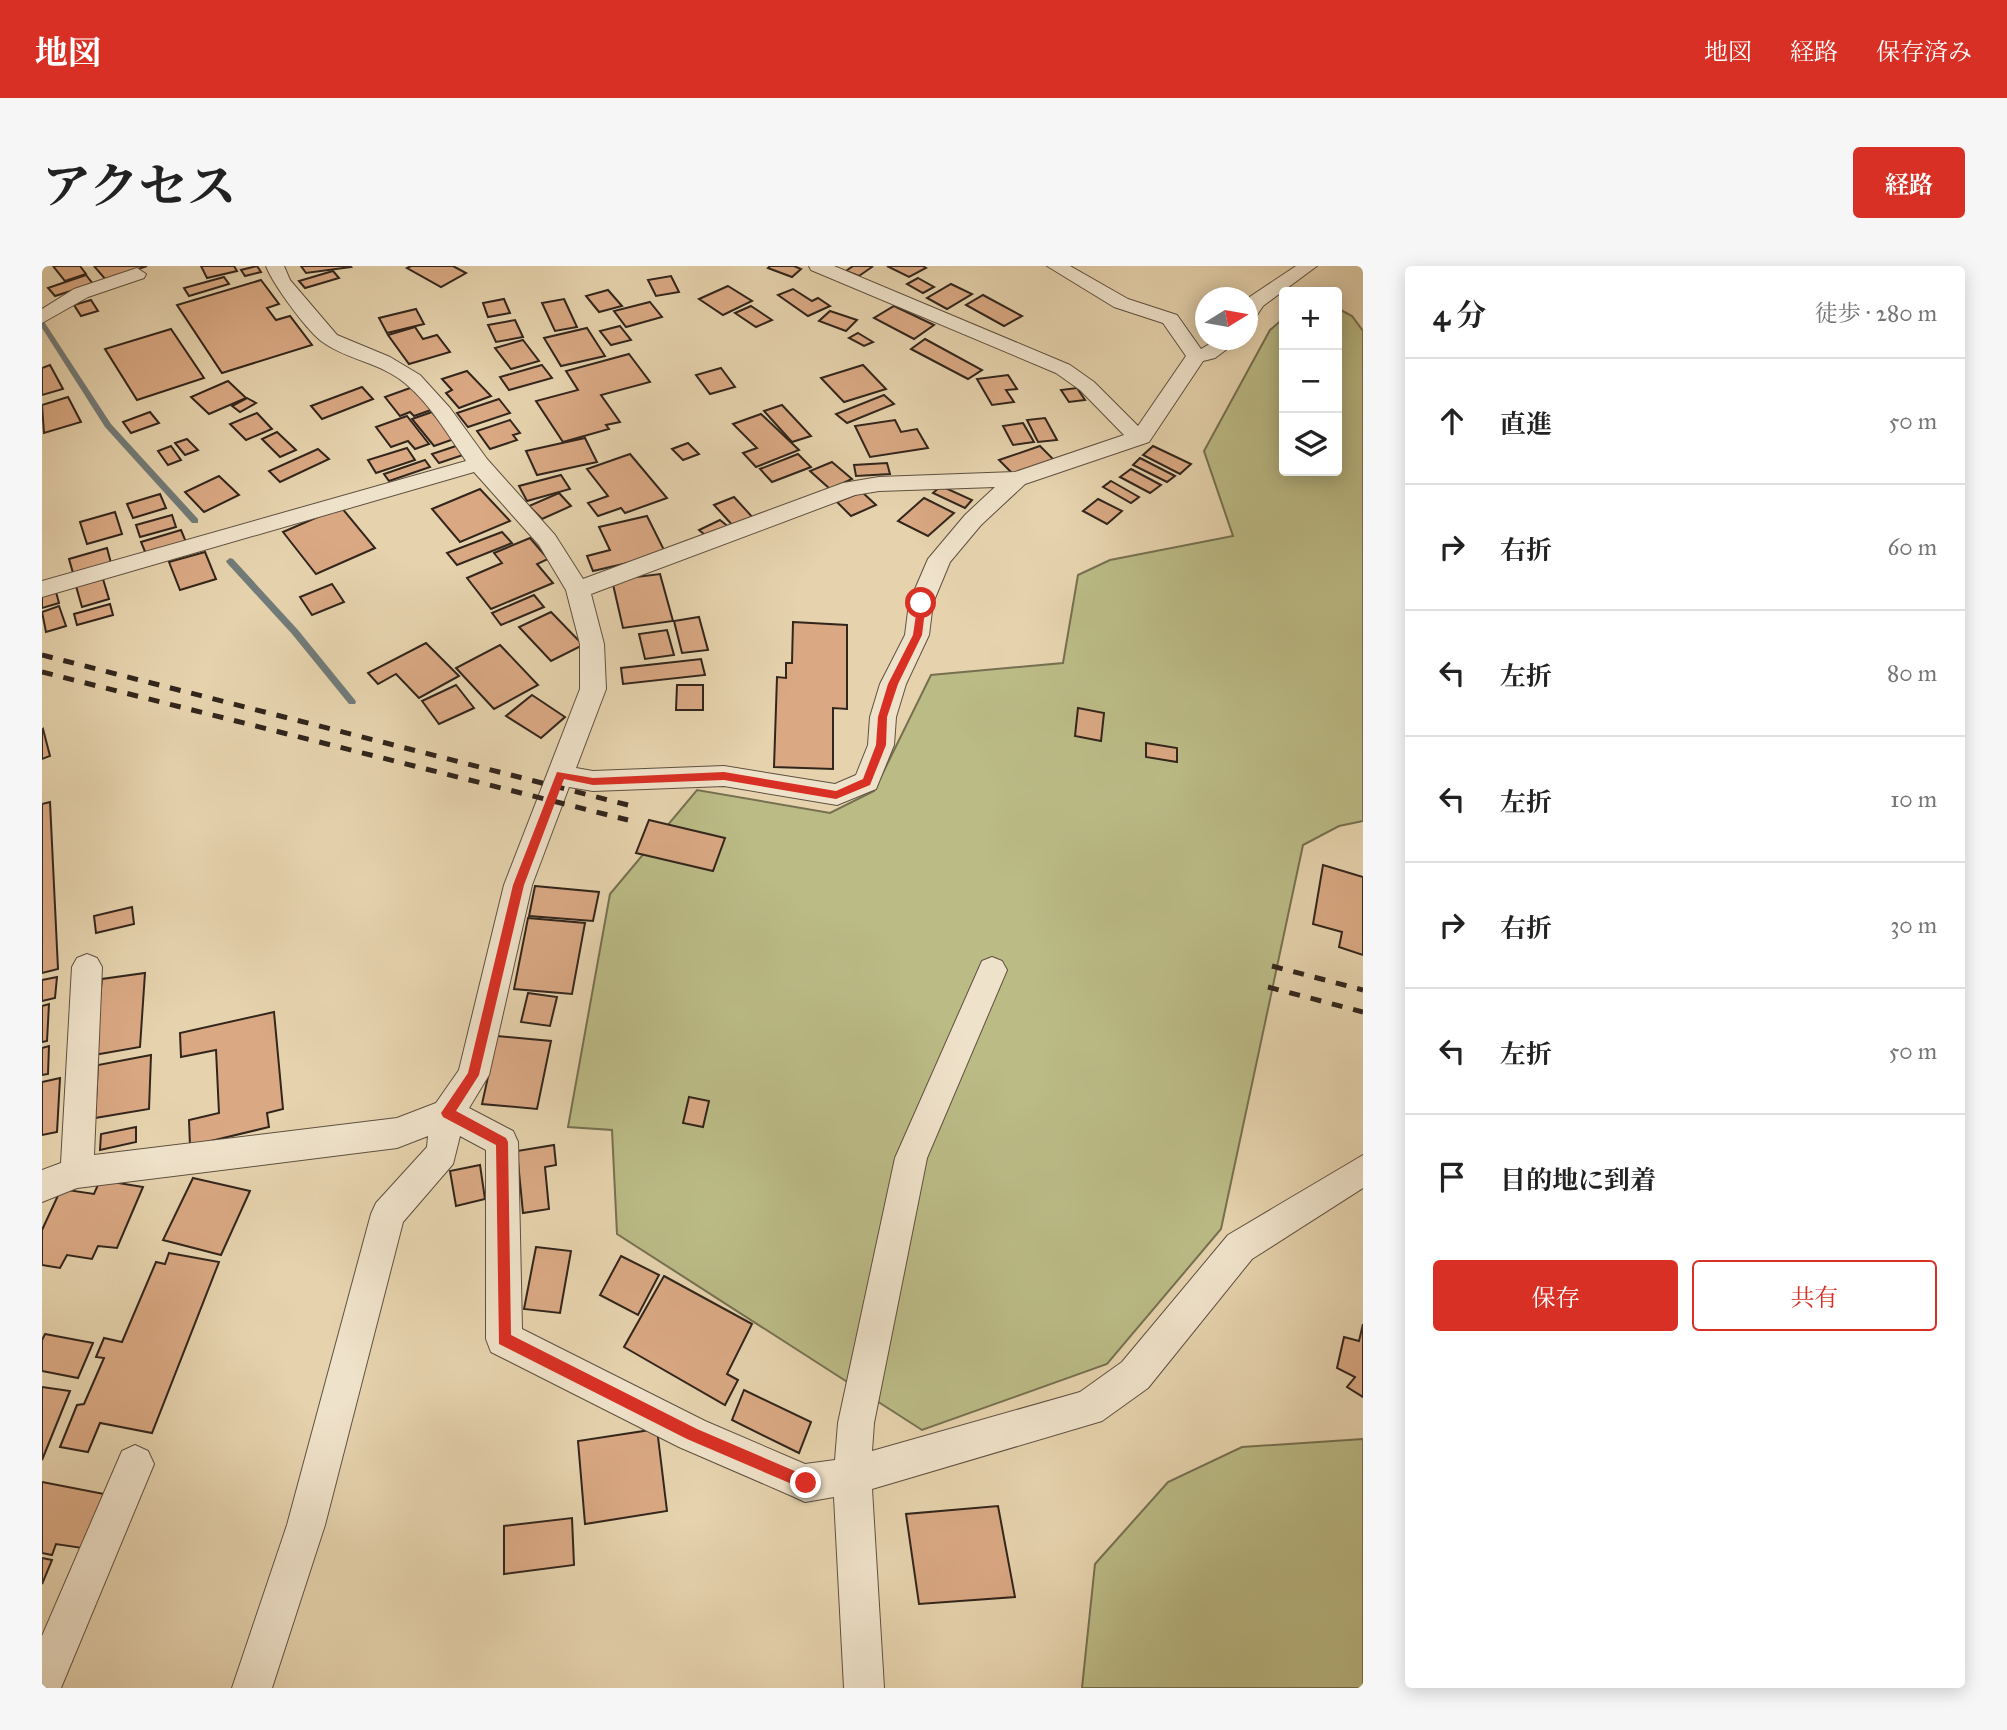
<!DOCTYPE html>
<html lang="ja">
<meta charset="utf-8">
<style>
:root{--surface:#fff;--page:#f6f6f6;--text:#222;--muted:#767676;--line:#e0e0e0;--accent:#d93025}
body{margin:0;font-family:"IM FELL Great Primer","Noto Serif JP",serif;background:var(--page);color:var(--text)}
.controls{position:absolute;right:21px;top:21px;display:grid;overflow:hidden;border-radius:7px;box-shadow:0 4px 18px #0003}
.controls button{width:63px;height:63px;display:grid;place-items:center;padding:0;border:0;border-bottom:2px solid var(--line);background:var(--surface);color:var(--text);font:35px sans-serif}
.compass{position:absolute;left:1153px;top:21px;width:63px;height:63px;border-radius:50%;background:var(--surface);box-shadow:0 4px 18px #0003;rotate:79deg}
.stop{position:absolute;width:21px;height:21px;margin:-16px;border:5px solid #d93025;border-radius:50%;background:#fff}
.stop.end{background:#d93025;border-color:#fff;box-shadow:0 2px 7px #0008}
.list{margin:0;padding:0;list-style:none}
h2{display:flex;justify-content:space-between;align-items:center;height:91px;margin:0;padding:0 28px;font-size:30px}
h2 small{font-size:23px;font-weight:400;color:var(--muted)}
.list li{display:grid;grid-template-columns:46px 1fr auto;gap:21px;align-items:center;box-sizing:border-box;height:126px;padding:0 28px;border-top:2px solid var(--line)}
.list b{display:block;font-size:26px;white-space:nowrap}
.list em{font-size:23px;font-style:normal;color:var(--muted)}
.actions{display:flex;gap:14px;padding:21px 28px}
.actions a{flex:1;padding:16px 0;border:2px solid var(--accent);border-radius:7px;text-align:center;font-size:24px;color:var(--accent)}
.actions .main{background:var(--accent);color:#fff}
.icon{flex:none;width:38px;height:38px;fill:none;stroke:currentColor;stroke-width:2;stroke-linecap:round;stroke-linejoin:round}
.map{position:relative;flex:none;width:1321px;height:1422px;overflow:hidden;border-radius:7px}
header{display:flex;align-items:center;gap:42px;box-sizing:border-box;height:98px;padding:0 35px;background:var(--accent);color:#fff}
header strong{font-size:33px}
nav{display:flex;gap:38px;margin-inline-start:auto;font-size:24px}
.intro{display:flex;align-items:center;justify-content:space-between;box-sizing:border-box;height:168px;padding:0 42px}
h1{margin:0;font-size:49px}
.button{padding:18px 32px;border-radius:7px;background:var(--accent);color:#fff;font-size:24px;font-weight:700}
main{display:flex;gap:42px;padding:0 42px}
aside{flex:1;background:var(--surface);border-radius:7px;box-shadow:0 4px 18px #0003}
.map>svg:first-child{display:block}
.green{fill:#bbbb86;stroke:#767051;stroke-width:2}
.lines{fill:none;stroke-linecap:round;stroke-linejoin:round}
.stream{fill:#727b79;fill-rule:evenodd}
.building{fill:#daa984;stroke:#32251c;stroke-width:2}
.street-casing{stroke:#5f5040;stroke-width:2}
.street{fill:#efe2ca;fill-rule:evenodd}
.rail{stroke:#32251c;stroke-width:5;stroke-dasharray:11 11;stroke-linecap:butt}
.route{fill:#d93025}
</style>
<header>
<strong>地図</strong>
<nav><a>地図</a><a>経路</a><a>保存済み</a></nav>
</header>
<div class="intro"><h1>アクセス</h1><a class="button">経路</a></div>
<main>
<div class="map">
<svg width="1321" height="1422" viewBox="0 0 1321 1422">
<rect width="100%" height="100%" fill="#e6d3ae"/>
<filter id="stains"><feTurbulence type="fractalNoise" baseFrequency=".00286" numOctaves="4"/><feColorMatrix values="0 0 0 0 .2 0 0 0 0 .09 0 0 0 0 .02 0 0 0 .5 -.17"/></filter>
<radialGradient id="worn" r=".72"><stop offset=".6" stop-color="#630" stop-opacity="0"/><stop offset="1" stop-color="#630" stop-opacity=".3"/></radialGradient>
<g class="green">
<path d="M 1295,42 L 1310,50 L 1321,65 L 1321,555 L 1297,560 L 1261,579 L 1179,963 L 1065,1098 L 880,1164 L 575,968 L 570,864 L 526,861 L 568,628 L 655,524 L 788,547 L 832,525 L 889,409 L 1021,397 L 1036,309 L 1068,294 L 1191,270 L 1162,185 L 1228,64 L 1242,52 L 1242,205 L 1295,205 Z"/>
<path d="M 1321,1173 L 1321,1422 L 1040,1422 L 1053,1298 L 1126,1216 L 1200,1181 Z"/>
</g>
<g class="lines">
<g class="stream">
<path d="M 0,55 L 3,57 L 69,158 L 156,253 L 156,257 L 150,257 L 63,161 L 0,62 Z"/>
<path d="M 188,292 L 191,293 L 256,364 L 313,434 L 314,436 L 313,438 L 307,438 L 250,368 L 185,297 L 184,295 Z"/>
</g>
</g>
<g class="building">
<path d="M 11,0 L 38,0 L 44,8 L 23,15 Z"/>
<path d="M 52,0 L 105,0 L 64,14 Z"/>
<path d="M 159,0 L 192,0 L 195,5 L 165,12 Z"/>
<path d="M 215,0 L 219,6 L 203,10 L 199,4 Z"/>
<path d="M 259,0 L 308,0 L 309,1 L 264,7 Z"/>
<path d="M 369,0 L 411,0 L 424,7 L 399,21 L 365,2 Z"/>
<path d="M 728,0 L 752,0 L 759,3 L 750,11 L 726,2 Z"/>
<path d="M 811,0 L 828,0 L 830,1 L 817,10 L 804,5 Z"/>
<path d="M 845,0 L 881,0 L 884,2 L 867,11 Z"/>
<path d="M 291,5 L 297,12 L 263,22 L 257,15 Z"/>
<path d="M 44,9 L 51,18 L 13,30 L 6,22 Z"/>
<path d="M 629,10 L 637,26 L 614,30 L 606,14 Z"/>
<path d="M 182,11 L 187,18 L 147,30 L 142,22 Z"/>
<path d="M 876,12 L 892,21 L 881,27 L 865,18 Z"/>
<path d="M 219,14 L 237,38 L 225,42 L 234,54 L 248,50 L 270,79 L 180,107 L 135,39 Z"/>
<path d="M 909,18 L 930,28 L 905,43 L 885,32 Z"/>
<path d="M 686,20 L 710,35 L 681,49 L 657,33 Z"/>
<path d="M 751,23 L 770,35 L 776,32 L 788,40 L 766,50 L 736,29 Z"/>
<path d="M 566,24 L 580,40 L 557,46 L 544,30 Z"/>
<path d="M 941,29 L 980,50 L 962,60 L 924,39 Z"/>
<path d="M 462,33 L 468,47 L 446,51 L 441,37 Z"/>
<path d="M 522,33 L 535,61 L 513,65 L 500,37 Z"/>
<path d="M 49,34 L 56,45 L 39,50 L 32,39 Z"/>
<path d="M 608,36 L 620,51 L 584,61 L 572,45 Z"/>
<path d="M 709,40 L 730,54 L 714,61 L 693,47 Z"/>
<path d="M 852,40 L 892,59 L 872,73 L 832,52 Z"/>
<path d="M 374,43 L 382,58 L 345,67 L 337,52 Z"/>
<path d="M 788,45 L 815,54 L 804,65 L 777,55 Z"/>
<path d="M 473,54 L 481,71 L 454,76 L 446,59 Z"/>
<path d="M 578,60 L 589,74 L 569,79 L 558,65 Z"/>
<path d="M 373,61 L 381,73 L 395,69 L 408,86 L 367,98 L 346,69 Z"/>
<path d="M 545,62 L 563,90 L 519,100 L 502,72 Z"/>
<path d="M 129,63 L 162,112 L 95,134 L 63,83 Z"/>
<path d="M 816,67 L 831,76 L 822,80 L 807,72 Z"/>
<path d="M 883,73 L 940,104 L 926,113 L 869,83 Z"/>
<path d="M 481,74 L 497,95 L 469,103 L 453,82 Z"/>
<path d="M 587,88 L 608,116 L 559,129 L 578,156 L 564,159 L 567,163 L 521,176 L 494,135 L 536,124 L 524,105 Z"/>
<path d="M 8,99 L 21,123 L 0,129 L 0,102 Z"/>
<path d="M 500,99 L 510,112 L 467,124 L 458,111 Z"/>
<path d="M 821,99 L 844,123 L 802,136 L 779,112 Z"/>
<path d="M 679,102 L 693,121 L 668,128 L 654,109 Z"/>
<path d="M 425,105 L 449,130 L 417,142 L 404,127 L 410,124 L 400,113 Z"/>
<path d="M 966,109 L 975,123 L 964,124 L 972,136 L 950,139 L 935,113 Z"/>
<path d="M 186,115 L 204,132 L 167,148 L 149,131 Z"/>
<path d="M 320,121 L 331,133 L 280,153 L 269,140 Z"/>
<path d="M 371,121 L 389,144 L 372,150 L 368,146 L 358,150 L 343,131 Z"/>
<path d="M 1035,122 L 1043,134 L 1027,136 L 1019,124 Z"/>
<path d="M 842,129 L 852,138 L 805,157 L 794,148 Z"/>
<path d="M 26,131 L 39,156 L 2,167 L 0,139 Z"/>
<path d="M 205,132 L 214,137 L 198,146 L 190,140 Z"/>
<path d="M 457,133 L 468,147 L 426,161 L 415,147 Z"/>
<path d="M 740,139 L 769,170 L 750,176 L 722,145 Z"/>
<path d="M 108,146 L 117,157 L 89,167 L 81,156 Z"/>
<path d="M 390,146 L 412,173 L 392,180 L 370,153 Z"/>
<path d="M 215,147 L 230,163 L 204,174 L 188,158 Z"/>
<path d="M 719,148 L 757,184 L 714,201 L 701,187 L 715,182 L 691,158 Z"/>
<path d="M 365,150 L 387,178 L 373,183 L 366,175 L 349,181 L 334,161 Z"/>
<path d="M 1003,152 L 1015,174 L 996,176 L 985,154 Z"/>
<path d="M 468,154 L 478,167 L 471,169 L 475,174 L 448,183 L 435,165 Z"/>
<path d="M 853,154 L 859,166 L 875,163 L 886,182 L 828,191 L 813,160 Z"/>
<path d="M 981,157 L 992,176 L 971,179 L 961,160 Z"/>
<path d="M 235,166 L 254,184 L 238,191 L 220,173 Z"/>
<path d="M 543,172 L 555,196 L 495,209 L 484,185 Z"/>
<path d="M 145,173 L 156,184 L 143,189 L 133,177 Z"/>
<path d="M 646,177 L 657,188 L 641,194 L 630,183 Z"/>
<path d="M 129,180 L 139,194 L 126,199 L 116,185 Z"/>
<path d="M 414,180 L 421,189 L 397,197 L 390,188 Z"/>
<path d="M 998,180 L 1012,194 L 971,208 L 957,194 Z"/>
<path d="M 1111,180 L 1149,198 L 1138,208 L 1101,189 Z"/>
<path d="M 365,182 L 373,194 L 334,207 L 326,194 Z"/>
<path d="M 276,183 L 287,193 L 238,216 L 227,205 Z"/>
<path d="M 588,188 L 625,232 L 583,247 L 579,242 L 556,250 L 546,237 L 566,230 L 545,203 Z"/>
<path d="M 756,188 L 769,201 L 730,216 L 718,203 Z"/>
<path d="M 1098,192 L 1133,210 L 1125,216 L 1091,199 Z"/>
<path d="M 383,194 L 388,201 L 347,215 L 342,208 Z"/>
<path d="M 790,196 L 810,213 L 788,223 L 768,205 Z"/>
<path d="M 845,197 L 848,208 L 814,210 L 812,199 Z"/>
<path d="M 1089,203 L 1119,219 L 1108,227 L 1078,211 Z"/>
<path d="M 519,209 L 528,223 L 485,235 L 477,220 Z"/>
<path d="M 177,210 L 197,229 L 162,246 L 143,226 Z"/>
<path d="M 1069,215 L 1097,231 L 1089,237 L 1061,221 Z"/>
<path d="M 899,220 L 930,234 L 923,242 L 891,227 Z"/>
<path d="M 438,223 L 468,255 L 418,276 L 390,243 Z"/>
<path d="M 820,226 L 834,239 L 809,250 L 795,236 Z"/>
<path d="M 517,227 L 529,240 L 500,253 L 487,240 Z"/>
<path d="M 118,228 L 124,242 L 91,252 L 85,238 Z"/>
<path d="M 692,231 L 713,254 L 693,262 L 672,239 Z"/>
<path d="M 882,232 L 912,247 L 886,270 L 856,255 Z"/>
<path d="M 1056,233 L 1080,245 L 1065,258 L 1041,245 Z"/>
<path d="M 299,241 L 333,282 L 274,308 L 241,266 Z"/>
<path d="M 73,246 L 80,268 L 45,278 L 38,256 Z"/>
<path d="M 130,249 L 134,261 L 98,271 L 94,259 Z"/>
<path d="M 605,250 L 624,288 L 551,305 L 545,290 L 568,284 L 557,261 Z"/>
<path d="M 678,254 L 688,262 L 668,273 L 657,264 Z"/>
<path d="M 139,264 L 144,276 L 104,288 L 99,276 Z"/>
<path d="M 460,266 L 470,277 L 415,299 L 405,287 Z"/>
<path d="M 488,272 L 506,293 L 495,298 L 511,317 L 449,343 L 425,312 L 460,297 L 452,287 Z"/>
<path d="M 65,282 L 69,297 L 31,307 L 27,293 Z"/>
<path d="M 163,286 L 174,313 L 138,324 L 127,296 Z"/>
<path d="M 618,308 L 631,355 L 581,362 L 570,314 Z"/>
<path d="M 61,313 L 67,333 L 40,341 L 34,320 Z"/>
<path d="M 290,318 L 302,336 L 270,349 L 258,331 Z"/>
<path d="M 14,326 L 17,337 L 0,342 L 0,330 Z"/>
<path d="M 492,329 L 502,341 L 459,359 L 450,347 Z"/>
<path d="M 68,338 L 71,349 L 35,359 L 32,348 Z"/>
<path d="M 17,340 L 24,360 L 4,366 L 0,346 Z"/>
<path d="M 509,346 L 541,379 L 509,395 L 477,361 Z"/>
<path d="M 657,351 L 666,384 L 640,387 L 632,355 Z"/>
<path d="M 751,356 L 805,359 L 805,443 L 791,442 L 791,503 L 732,501 L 735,411 L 744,412 L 744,397 L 750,397 Z"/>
<path d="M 625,364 L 632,389 L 603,393 L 597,368 Z"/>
<path d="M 384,377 L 417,410 L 377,432 L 354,408 L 336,418 L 326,407 Z"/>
<path d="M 458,379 L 496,419 L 452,443 L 414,402 Z"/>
<path d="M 659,393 L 663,409 L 581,418 L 579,402 Z"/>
<path d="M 414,419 L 432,442 L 397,458 L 380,435 Z"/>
<path d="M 635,419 L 661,419 L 661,444 L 634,444 Z"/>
<path d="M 490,429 L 523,451 L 499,472 L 464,450 Z"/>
<path d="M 1036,442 L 1062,447 L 1059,475 L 1033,470 Z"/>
<path d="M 1,463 L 8,490 L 0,493 L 0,464 Z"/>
<path d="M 1104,477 L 1135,482 L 1135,496 L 1104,491 Z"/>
<path d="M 8,536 L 16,703 L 0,707 L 0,538 Z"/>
<path d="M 607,554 L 683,572 L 671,605 L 594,587 Z"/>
<path d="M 1281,599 L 1321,611 L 1321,689 L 1297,681 L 1300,666 L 1271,658 Z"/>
<path d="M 493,620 L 557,626 L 551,655 L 487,650 Z"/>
<path d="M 90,641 L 92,658 L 54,667 L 52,650 Z"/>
<path d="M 486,652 L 543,657 L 530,728 L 472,723 Z"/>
<path d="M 103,707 L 98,781 L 52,789 L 60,713 Z"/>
<path d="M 15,711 L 13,732 L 0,735 L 0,714 Z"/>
<path d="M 486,727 L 515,731 L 508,760 L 479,756 Z"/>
<path d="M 7,738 L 5,775 L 0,776 L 0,740 Z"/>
<path d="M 232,746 L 241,843 L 225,847 L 227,861 L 148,880 L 147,854 L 177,847 L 174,784 L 139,791 L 138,767 Z"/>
<path d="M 455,770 L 509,775 L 495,843 L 440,838 Z"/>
<path d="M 7,780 L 6,808 L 0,809 L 0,782 Z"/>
<path d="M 109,789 L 107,843 L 53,852 L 56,799 Z"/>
<path d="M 18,812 L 15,866 L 0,869 L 0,816 Z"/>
<path d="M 647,831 L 667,835 L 661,861 L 641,857 Z"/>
<path d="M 94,861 L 94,876 L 58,884 L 59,868 Z"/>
<path d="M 512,879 L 514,899 L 503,901 L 507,943 L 481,947 L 475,885 Z"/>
<path d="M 438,899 L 443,933 L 414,940 L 408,905 Z"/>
<path d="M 151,912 L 208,925 L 179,989 L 121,974 Z"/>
<path d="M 58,914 L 101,921 L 75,982 L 56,980 L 50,993 L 25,989 L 18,1002 L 0,999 L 0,964 L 19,923 L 52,928 Z"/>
<path d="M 494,981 L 529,985 L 518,1047 L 482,1043 Z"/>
<path d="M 127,987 L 177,996 L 110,1167 L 58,1157 L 46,1186 L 18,1181 L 35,1139 L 42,1138 L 62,1092 L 54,1091 L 62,1072 L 80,1076 L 114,996 L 123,998 Z"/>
<path d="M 579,990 L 617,1009 L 596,1049 L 558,1029 Z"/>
<path d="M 622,1010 L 710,1058 L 685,1108 L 696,1114 L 683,1139 L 582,1081 Z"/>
<path d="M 1321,1058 L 1321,1131 L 1305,1121 L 1313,1111 L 1295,1102 L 1302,1071 L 1317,1075 Z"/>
<path d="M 3,1068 L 51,1077 L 36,1112 L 0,1105 L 0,1074 Z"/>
<path d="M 0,1121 L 28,1125 L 0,1194 Z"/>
<path d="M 702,1124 L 769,1156 L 757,1187 L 690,1154 Z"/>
<path d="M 615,1163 L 625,1245 L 543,1258 L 536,1175 Z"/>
<path d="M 0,1216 L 62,1228 L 40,1282 L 14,1278 L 10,1289 L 0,1287 Z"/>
<path d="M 956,1240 L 973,1331 L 877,1338 L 864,1248 Z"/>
<path d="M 530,1252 L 532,1299 L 462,1308 L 462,1260 Z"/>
<path d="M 0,1292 L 10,1294 L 0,1318 Z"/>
</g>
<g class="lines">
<g class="street-casing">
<g id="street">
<path d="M 224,0 L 242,0 L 248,14 L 295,69 L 348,91 L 378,109 L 408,142 L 445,193 L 513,269 L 541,313 L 801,217 L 837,211 L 973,206 L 1082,169 L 1038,124 L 1014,107 L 769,4 L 767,0 L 792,0 L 1028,99 L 1052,116 L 1096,160 L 1144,90 L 1121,57 L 1072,41 L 1005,0 L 1028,0 L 1086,33 L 1135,49 L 1159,83 L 1174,74 L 1197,74 L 1173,92 L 1161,95 L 1107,176 L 983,218 L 939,259 L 908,296 L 891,337 L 887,369 L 864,418 L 854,451 L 852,479 L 834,523 L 795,539 L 682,520 L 551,525 L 527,521 L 490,619 L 447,809 L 427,842 L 471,865 L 476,876 L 480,1063 L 663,1155 L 763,1198 L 793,1194 L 796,1157 L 853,892 L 940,695 L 950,691 L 960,695 L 965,704 L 885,892 L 832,1157 L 830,1185 L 1038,1126 L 1080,1096 L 1186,969 L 1321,889 L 1321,922 L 1210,993 L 1106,1122 L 1060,1155 L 830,1223 L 842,1422 L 802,1422 L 792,1231 L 763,1236 L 750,1230 L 637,1181 L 449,1086 L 444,1073 L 444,884 L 418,870 L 411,898 L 361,956 L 283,1259 L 230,1422 L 190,1422 L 245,1259 L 329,948 L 334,937 L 385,881 L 386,870 L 355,882 L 35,922 L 0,936 L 0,904 L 19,897 L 30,701 L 35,692 L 45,688 L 55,692 L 60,701 L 52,889 L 355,852 L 394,837 L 417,804 L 462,619 L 538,423 L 538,378 L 524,324 L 497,279 L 432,206 L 0,331 L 0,315 L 424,195 C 406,169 389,139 364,118 C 340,97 306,94 282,77 C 267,68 230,17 224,0 ZM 953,221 L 923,249 L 886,293 L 867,337 L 863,369 L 838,418 L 828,451 L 826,479 L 814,509 L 793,518 L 682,500 L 551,505 L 534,502 L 564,423 L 562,378 L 549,328 L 813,229 L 837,225 Z"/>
<path d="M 1254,0 L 1275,0 L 1221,40 L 1213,52 L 1206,54 L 1206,32 Z"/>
<path d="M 95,2 L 104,8 L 102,12 L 46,31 L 0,57 L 0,43 L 32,23 Z"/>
<path d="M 93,1179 L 106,1185 L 112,1198 L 19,1422 L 0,1422 L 0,1370 L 80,1185 Z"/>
</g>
</g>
<use href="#street" class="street"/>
<g class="rail">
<path d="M 0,389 L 586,539"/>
<path d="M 0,406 L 586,554"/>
<path d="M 1230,700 L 1321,724"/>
<path d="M 1226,721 L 1321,746"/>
</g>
</g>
<path class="route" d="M 876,335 L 884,337 L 880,369 L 856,418 L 845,451 L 844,479 L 828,519 L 794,533 L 682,514 L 551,519 L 522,513 L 482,619 L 437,809 L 414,845 L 464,872 L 466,876 L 469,1069 L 655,1163 L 769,1212 L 771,1217 L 769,1222 L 764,1224 L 645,1173 L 457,1078 L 454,879 L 401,851 L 399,847 L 426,807 L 471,619 L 515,506 L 551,512 L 682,506 L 794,525 L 821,513 L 834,479 L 836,451 L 846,418 L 871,369 Z"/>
<rect width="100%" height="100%" filter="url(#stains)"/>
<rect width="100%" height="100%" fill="url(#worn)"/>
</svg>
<div class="controls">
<button>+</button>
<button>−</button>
<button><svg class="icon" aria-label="layers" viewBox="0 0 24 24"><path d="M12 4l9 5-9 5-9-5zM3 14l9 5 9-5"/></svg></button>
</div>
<svg class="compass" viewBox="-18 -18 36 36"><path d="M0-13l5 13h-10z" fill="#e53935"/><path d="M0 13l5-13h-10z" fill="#767676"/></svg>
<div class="stop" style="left:879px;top:337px"></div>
<div class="stop end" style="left:764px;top:1217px"></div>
</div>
<aside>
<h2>4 分<small>徒歩 · 280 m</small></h2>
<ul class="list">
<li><svg class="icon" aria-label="ahead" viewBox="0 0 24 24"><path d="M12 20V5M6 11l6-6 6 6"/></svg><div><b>直進</b></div><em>50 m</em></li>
<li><svg class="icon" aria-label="right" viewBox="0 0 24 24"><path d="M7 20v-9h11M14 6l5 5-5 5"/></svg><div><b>右折</b></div><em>60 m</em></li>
<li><svg class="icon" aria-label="left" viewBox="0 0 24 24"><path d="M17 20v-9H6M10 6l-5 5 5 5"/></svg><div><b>左折</b></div><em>80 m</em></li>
<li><svg class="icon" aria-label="left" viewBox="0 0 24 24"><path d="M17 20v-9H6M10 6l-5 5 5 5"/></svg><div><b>左折</b></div><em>10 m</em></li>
<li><svg class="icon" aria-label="right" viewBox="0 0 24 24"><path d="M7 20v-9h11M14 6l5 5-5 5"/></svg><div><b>右折</b></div><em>30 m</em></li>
<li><svg class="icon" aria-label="left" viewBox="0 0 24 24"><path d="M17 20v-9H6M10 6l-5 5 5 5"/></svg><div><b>左折</b></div><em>50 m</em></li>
<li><svg class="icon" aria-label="arrive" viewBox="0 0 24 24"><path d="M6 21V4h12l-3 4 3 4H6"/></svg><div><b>目的地に到着</b></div></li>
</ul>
<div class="actions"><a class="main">保存</a><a>共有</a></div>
</aside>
</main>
